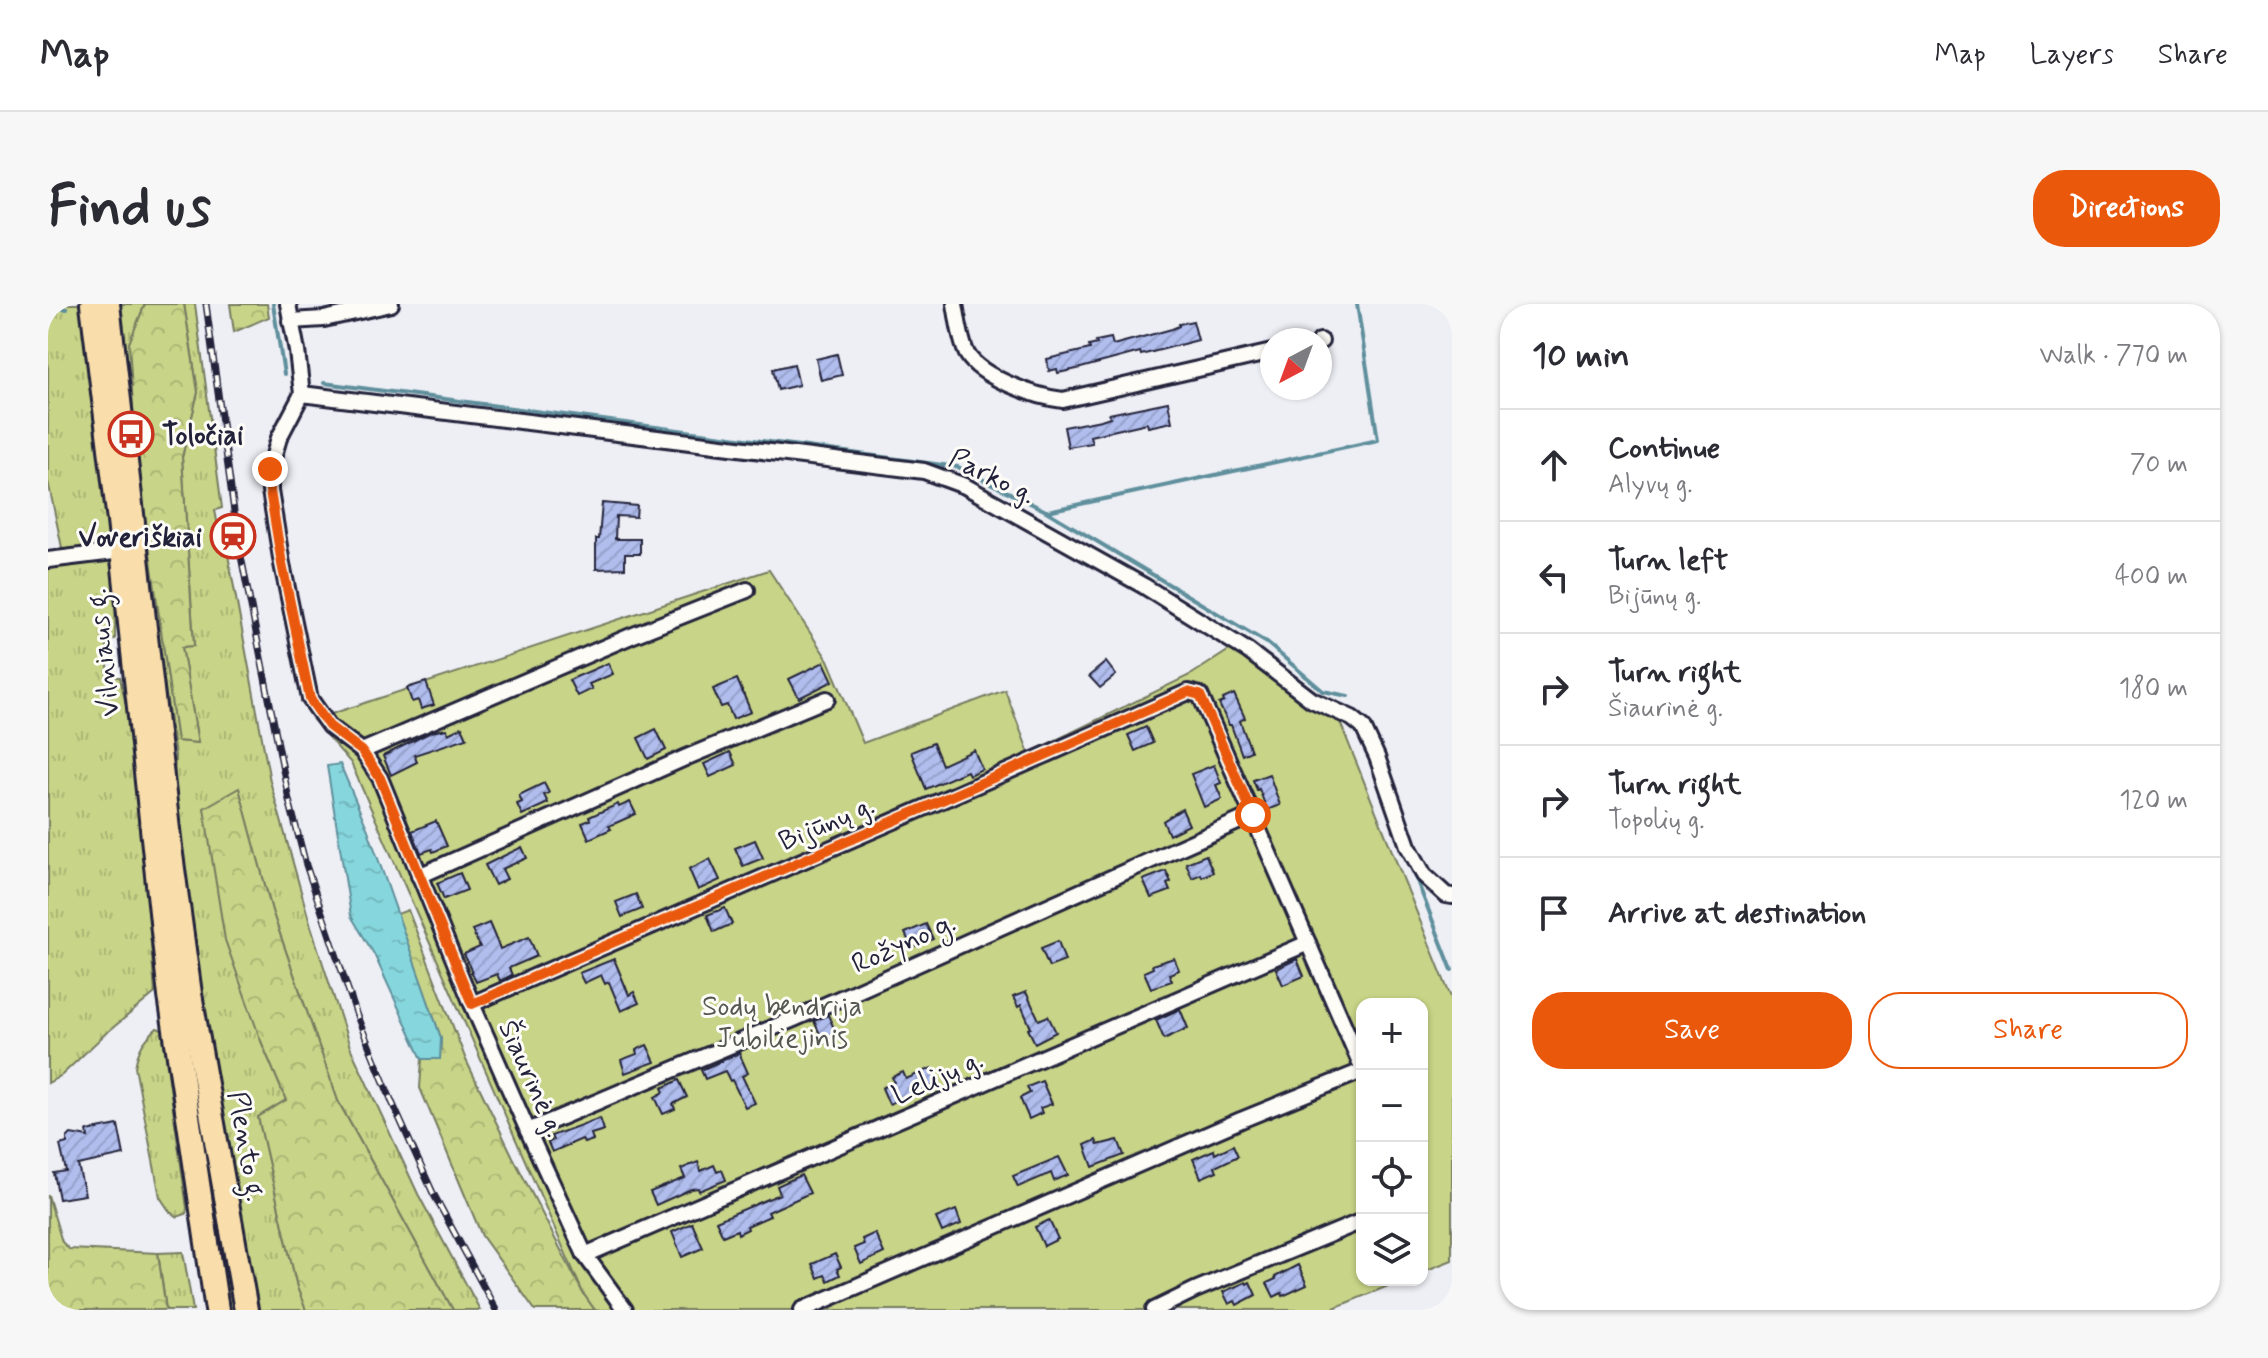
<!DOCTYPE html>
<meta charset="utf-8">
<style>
:root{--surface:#fff;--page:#f7f7f7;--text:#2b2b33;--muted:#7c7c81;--line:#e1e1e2;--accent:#ea580c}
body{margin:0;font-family:Mynerve,sans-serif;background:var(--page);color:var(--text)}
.controls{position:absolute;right:24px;bottom:24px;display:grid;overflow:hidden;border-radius:16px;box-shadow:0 2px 6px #0004}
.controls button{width:72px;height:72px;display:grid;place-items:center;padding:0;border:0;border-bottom:2px solid var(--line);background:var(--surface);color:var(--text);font:40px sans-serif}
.compass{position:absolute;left:1212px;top:24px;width:72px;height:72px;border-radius:50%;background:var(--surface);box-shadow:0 2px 6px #0004;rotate:221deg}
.stop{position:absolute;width:24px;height:24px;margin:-18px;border:6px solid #ea580c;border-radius:50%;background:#fff}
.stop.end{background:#ea580c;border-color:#fff;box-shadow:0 2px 8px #0008}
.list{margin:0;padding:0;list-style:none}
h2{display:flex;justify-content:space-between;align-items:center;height:104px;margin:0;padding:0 32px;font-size:34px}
h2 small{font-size:26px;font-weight:400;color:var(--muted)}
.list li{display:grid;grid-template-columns:52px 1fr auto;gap:24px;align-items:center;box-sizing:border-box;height:112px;padding:0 32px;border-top:2px solid var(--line)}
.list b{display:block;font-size:30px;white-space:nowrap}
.list p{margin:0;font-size:26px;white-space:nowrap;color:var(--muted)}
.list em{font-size:26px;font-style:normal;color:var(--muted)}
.actions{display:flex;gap:16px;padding:24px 32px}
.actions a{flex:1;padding:18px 0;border:2px solid var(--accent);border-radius:32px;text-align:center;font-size:28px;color:var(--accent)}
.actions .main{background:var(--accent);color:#fff}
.icon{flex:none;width:44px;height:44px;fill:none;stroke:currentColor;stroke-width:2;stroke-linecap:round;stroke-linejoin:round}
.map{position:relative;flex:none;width:1404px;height:1006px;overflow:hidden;border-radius:32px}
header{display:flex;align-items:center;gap:48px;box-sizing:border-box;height:112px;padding:0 40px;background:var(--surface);border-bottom:2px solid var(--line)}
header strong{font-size:38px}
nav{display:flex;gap:44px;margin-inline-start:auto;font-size:28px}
.intro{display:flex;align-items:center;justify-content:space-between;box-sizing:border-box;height:192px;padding:0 48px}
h1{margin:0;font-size:56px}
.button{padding:20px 36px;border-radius:32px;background:var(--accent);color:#fff;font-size:28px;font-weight:700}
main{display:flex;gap:48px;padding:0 48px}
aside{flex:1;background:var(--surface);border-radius:32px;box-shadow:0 2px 6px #0004}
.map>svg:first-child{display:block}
.grass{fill:url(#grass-tufts);stroke:#757b61;stroke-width:2}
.forest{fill:url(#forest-crowns);stroke:#757b61;stroke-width:2}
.garden{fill:#c8d487;stroke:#757b61;stroke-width:2}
.water{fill:url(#water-ripples);stroke:#5e8f9c;stroke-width:2}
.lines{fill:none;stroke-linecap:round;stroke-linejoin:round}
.stream{stroke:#5e8f9c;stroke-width:4}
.building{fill:url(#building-hatch);stroke:#22223b;stroke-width:2}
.minor-casing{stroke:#22223b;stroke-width:20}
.trunk-casing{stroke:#22223b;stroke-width:28}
.minor{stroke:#fdfcf7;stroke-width:14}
.trunk{stroke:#f9deab;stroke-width:22}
.rail-casing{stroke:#22223b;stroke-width:7}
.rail{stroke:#fdfcf7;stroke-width:4;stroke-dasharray:12;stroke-linecap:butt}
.route{stroke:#ea580c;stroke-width:10}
.labels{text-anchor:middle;stroke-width:6;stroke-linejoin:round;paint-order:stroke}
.poi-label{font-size:28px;font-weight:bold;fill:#22223b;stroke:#fdfcf7;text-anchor:start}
.street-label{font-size:28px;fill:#22223b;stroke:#fdfcf7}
.park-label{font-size:28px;fill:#545752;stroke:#fdfcf7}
</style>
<header>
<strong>Map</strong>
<nav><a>Map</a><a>Layers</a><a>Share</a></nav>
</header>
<div class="intro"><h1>Find us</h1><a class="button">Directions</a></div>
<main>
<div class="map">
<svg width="1404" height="1006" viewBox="0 0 1404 1006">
<defs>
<pattern id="grass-tufts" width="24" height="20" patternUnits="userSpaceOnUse" patternTransform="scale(2)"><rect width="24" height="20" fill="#c8d487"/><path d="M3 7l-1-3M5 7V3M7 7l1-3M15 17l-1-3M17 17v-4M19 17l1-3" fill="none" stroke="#acb675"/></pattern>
<pattern id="forest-crowns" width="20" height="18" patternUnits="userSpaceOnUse" patternTransform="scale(2)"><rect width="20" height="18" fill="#c8d487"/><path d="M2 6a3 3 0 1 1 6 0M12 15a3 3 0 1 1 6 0" fill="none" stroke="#acb675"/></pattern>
<pattern id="water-ripples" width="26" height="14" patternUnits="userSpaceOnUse" patternTransform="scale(2)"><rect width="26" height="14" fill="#86d7dd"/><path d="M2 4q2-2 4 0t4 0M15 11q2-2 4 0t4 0" fill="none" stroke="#73b8bf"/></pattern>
<pattern id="building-hatch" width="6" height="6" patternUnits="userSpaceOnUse" patternTransform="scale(2)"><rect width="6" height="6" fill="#b0bded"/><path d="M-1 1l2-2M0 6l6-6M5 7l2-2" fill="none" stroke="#97a2cc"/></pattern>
</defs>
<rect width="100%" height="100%" fill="#eeeff5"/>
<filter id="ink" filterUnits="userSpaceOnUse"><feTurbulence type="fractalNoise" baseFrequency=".0125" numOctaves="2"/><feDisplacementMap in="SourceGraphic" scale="16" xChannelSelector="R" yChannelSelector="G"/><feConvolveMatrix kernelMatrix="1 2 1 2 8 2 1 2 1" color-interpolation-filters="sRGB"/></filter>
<g filter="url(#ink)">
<g class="grass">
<path d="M 0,0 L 35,0 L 62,233 L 60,239 L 50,243 L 51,255 C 60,256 64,259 68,267 L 67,335 L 58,336 L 61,373 L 72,373 L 87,444 L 107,689 L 56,731 L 14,771 L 0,779 L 0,261 L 17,258 L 0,177 Z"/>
<path d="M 65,0 L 97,0 L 82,39 L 86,118 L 98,222 L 129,437 L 150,439 L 134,343 L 146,341 L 134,153 L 150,88 L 136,0 L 147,0 L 174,204 L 167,206 L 175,251 L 180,251 L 222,477 L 263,623 L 302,743 L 370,890 L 432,1006 L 405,1006 L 290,797 L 224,607 L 191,485 L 213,737 L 238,796 L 210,813 L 249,983 L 258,1006 L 211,1006 L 167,802 L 125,502 L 127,452 L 95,231 Z"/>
<path d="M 133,683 L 192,1006 L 179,1006 L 134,717 Z"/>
<path d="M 109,724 L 114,726 L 139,904 L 138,910 L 129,913 L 122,908 L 112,893 L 87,763 C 90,745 96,736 109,724 Z"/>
<path d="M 135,948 L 145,1006 L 118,1006 L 110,949 Z"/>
</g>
<g class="forest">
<path d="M 97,0 L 136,0 L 150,88 L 134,153 L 146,342 L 134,343 L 150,439 L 129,437 L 98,222 L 86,118 L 81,39 Z"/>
<path d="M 182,0 L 219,0 L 221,13 L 186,28 Z"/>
<path d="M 191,484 L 224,607 L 290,797 L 405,1006 L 258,1006 L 249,983 L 210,813 L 238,796 L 213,737 L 177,636 L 156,504 Z"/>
<path d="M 360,606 L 418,756 L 465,853 L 535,989 L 547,1006 L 487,1006 L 434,932 L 372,784 L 374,755 L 392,755 L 393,734 L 349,610 Z"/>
<path d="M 0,891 L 14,938 L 21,945 L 110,949 L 118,1006 L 0,1006 Z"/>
</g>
<path class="garden" d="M 721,266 L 780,356 L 815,439 L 957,386 L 981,449 L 1144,370 L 1183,345 L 1250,394 L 1292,418 L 1404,696 L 1404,956 L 1374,968 L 1374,700 L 1314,700 L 1314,976 L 1355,976 L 1281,1006 L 547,1006 L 535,989 L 303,459 L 265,416 Z"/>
<path class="water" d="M 292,460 L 320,526 L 393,734 L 392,755 L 374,755 L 326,650 L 303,612 L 279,462 Z"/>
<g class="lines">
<g class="stream">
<path d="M 225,0 L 236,70"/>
<path d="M 0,2 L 19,5"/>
<path d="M 276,79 L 910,163 L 998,207 L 1219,339 L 1275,387 L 1300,392"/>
<path d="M 1000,207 L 1330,136 L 1309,0"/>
<path d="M 1319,448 L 1326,466"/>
<path d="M 1364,564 L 1404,666"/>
</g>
</g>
<g class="building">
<path d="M 1145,17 L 1150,36 L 1093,51 L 1092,48 L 1029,65 L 1010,69 L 1009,65 L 1001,67 L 999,55 L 1042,45 L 1041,42 L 1049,40 L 1048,37 L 1063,34 L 1065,41 L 1124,25 L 1131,22 L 1131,20 Z"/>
<path d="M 789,50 L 794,71 L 773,76 L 768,55 Z"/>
<path d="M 746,60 L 751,81 L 730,86 L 725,65 Z"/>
<path d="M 1120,98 L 1124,118 L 1100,123 L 1099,119 L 1042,132 L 1044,139 L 1020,143 L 1016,123 L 1053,116 L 1062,113 L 1061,110 Z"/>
<path d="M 554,199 L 589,202 L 588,213 L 568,212 L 567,235 L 592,235 L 592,250 L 577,250 L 577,264 L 548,265 L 548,235 L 551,235 Z"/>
<path d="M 776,358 L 785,377 L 751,394 L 741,375 Z"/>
<path d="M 1058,358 L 1068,371 L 1052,384 L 1041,372 Z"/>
<path d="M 560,359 L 565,370 L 541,380 L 544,385 L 529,392 L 521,376 Z"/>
<path d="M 689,375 L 703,408 L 685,415 L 679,401 L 673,403 L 665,385 Z"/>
<path d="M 378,378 L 386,401 L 373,405 L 370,396 L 364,398 L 359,384 Z"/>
<path d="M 1186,390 L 1197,414 L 1192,417 L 1203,447 L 1194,451 L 1183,421 L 1181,421 L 1171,400 L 1176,398 L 1175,395 Z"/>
<path d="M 414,423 L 419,434 L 366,451 L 369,458 L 343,471 L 335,452 L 383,428 L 399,425 L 400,430 Z"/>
<path d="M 1098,423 L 1105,439 L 1087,447 L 1080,431 Z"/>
<path d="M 608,425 L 618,446 L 600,455 L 590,434 Z"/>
<path d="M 885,439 L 894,461 L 926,446 L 934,465 L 921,471 L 919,467 L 878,485 L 863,448 Z"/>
<path d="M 682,448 L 688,461 L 662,473 L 656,460 Z"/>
<path d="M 1166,461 L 1173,479 L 1168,481 L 1174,495 L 1156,503 L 1143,470 Z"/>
<path d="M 1221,470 L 1232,501 L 1219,506 L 1211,485 L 1209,486 L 1205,476 Z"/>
<path d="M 496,479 L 501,489 L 496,491 L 500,499 L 474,511 L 469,500 L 474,498 L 471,491 Z"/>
<path d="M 582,498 L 588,510 L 561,522 L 563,525 L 541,535 L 534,519 L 542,516 L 541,513 L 570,500 L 571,503 Z"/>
<path d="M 1134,505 L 1141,521 L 1121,531 L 1115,517 Z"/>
<path d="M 388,517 L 399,542 L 385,548 L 384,545 L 373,549 L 364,527 Z"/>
<path d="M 707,536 L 715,554 L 695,562 L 687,544 Z"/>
<path d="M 474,543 L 479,554 L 454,565 L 459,575 L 447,581 L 437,561 Z"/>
<path d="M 1158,551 L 1165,568 L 1154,573 L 1153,570 L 1144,574 L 1138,559 Z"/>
<path d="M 662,555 L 672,576 L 650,586 L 641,565 Z"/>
<path d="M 1118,567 L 1123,578 L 1119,580 L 1122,587 L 1103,594 L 1095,576 Z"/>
<path d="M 412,569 L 419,586 L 396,595 L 389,579 Z"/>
<path d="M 588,590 L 594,605 L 574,613 L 568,598 Z"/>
<path d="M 677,604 L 684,620 L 666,628 L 659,611 Z"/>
<path d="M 441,619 L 452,645 L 481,633 L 489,652 L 461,664 L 464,671 L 452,677 L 449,670 L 428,678 L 416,650 L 432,643 L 424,626 Z"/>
<path d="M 878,620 L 885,635 L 868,642 L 865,637 L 861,638 L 857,629 Z"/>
<path d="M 1010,637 L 1017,657 L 1001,663 L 993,644 Z"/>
<path d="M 1126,654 L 1131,666 L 1121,670 L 1124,677 L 1103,684 L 1096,668 L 1105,664 L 1104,661 Z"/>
<path d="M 566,655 L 581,691 L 586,688 L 591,699 L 573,707 L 561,678 L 557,680 L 553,671 L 536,679 L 531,669 Z"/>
<path d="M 1249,655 L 1256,672 L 1235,681 L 1228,665 Z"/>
<path d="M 978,688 L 991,716 L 1000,712 L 1008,728 L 987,739 L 980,725 L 983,724 L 973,701 L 970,703 L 965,693 Z"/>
<path d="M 1132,705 L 1140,724 L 1116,735 L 1108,716 Z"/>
<path d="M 780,711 L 790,733 L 776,739 L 766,717 Z"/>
<path d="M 599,741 L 607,758 L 577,769 L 573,756 L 589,750 L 588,746 Z"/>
<path d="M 691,749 L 700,769 L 694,772 L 707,799 L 697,803 L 684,776 L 682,777 L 677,767 L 657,775 L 653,766 Z"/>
<path d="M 884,764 L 891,779 L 841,800 L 834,784 L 846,778 L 844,773 L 855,768 L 858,775 Z"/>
<path d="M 631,776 L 639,793 L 625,800 L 627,805 L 615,810 L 607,793 L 616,788 L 614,784 Z"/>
<path d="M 994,777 L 1004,800 L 992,804 L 994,809 L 981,815 L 972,794 L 982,789 L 979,783 Z"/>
<path d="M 552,814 L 556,826 L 543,830 L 545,836 L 536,839 L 534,835 L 504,848 L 500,839 L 505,836 L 503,832 Z"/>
<path d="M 70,821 L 76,851 L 30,861 L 37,891 L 11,895 L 6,869 L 18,867 L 12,841 L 19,839 L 19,834 L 23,830 L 40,833 L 39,827 Z"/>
<path d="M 1048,836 L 1050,841 L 1070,836 L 1076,851 L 1045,863 L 1037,841 Z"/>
<path d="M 1185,841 L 1190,852 L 1167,863 L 1169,867 L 1153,874 L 1145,855 L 1166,846 L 1167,850 Z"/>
<path d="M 1011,853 L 1020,871 L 1006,877 L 1003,869 L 970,883 L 965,872 Z"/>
<path d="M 650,858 L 653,867 L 666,861 L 669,868 L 674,866 L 678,876 L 651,887 L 650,884 L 643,885 L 608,901 L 602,888 L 637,874 L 633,865 Z"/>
<path d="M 753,871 L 762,889 L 720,908 L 722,912 L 699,922 L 700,925 L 690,930 L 689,926 L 675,932 L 668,917 L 732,890 L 729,882 Z"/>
<path d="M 908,906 L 913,920 L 894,928 L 888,914 Z"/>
<path d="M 1001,916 L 1010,935 L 996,942 L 987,923 Z"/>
<path d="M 644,919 L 655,944 L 634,953 L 624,928 Z"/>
<path d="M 827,929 L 836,949 L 813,960 L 806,944 L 816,940 L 814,935 Z"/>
<path d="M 787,950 L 793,963 L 789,965 L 792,971 L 780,977 L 777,971 L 770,974 L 764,960 Z"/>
<path d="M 1250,961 L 1259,981 L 1235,992 L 1234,989 L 1226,993 L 1219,979 L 1228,975 L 1227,973 Z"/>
<path d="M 1198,978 L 1199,980 L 1202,978 L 1208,991 L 1189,1001 L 1187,997 L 1181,1000 L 1175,988 Z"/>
</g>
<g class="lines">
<g class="minor-casing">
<g id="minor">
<path d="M 240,0 L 249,47 L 254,90 L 231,134 L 222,165 L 222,187 L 234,260 L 262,395 L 281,422 L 314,447 L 332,474 L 424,700 L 480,827 L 537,951 L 577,1006"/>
<path d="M 907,0 C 910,16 912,36 919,50 C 933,74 989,93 1015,96 L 1224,48"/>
<path d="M 242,17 L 276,15 L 343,0"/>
<path d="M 1272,37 L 1273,37"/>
<path d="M 254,90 L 876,167 L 917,182 L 1096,282 L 1200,347 L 1264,396 L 1304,414 L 1315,423 L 1329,453 L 1360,542 L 1376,571 L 1398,591 L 1404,592"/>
<path d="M 0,256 L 74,247"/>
<path d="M 314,447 L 583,332 L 699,286"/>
<path d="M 371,572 L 639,453 L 779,395"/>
<path d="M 424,700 C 663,595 903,494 1140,388 L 1152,391 L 1314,763"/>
<path d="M 480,827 L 748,714 L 1205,511"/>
<path d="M 537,951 L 1260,639"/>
<path d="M 754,1006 L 1193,816 L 1314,767"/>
<path d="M 1106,1006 L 1147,986 L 1314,917"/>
</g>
</g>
<g class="trunk-casing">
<g id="trunk">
<path d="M 44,0 L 71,217 L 122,692 L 169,1006"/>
<path d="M 60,0 L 122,543 L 142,690 L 198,1006"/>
</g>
</g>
<use href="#minor" class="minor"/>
<use href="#trunk" class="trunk"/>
<g class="rail-casing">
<path id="rail" d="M 158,0 L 190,237 L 241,496 L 258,561 L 309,712 L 344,798 L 385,889 L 448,1006"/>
</g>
<use href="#rail" class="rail"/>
</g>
</g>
<g class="lines" filter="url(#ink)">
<path class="route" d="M 222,165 L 222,187 L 234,260 L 262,395 L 281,422 L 314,447 L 332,474 L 424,700 C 663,595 903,494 1140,388 L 1152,391 L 1205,511"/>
</g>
<defs>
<g id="bus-ring" transform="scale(2.3)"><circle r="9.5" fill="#fdfcf7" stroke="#c8321e" stroke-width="1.5"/><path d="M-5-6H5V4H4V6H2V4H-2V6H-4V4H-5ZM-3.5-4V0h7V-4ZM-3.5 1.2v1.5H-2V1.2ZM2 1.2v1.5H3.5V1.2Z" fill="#c8321e"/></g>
<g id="station-ring" transform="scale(2.3)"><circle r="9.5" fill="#fdfcf7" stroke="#c8321e" stroke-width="1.5"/><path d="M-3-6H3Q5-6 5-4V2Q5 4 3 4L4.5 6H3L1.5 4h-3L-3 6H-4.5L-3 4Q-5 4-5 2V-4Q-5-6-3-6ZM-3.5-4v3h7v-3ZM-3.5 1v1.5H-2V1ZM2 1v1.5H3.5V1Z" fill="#c8321e"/></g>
</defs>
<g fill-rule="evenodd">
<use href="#bus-ring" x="83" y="130"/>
<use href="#station-ring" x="185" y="232"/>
</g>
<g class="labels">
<g class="poi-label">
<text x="114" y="140">Toločiai</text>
<text x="154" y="242" text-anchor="end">Voveriškiai</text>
</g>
<g class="street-label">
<text transform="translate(945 171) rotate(26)" y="10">Parko g.</text>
<text transform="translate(54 349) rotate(-96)" y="10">Vilniaus g.</text>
<text transform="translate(778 518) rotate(-23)" y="10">Bijūnų g.</text>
<text transform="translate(855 638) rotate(-24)" y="10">Rožyno g.</text>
<text transform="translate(889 772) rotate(-24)" y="10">Lelijų g.</text>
<text transform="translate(485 774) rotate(66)" y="10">Šiaurinė g.</text>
<text transform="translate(200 842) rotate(80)" y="10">Plento g.</text>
</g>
<g class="park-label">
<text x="734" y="711">Sodų bendrija<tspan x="734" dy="32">Jubiliejinis</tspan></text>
</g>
</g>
</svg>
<div class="controls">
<button>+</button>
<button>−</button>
<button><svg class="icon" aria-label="locate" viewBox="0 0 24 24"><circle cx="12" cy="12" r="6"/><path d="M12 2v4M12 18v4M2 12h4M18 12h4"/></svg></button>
<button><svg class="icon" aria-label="layers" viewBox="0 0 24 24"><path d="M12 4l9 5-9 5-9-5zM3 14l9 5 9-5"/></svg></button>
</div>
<svg class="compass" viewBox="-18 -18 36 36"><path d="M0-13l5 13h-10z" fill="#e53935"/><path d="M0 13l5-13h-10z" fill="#7c7c81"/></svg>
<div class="stop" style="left:1205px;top:511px"></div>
<div class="stop end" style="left:222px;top:165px"></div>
</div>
<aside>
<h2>10 min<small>Walk · 770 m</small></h2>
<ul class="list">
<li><svg class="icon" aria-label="ahead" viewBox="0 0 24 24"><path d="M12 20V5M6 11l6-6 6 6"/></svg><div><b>Continue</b><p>Alyvų g.</p></div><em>70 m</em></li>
<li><svg class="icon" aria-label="left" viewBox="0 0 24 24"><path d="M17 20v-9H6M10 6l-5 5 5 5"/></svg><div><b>Turn left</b><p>Bijūnų g.</p></div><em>400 m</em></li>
<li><svg class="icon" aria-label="right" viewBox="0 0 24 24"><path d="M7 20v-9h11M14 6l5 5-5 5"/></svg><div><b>Turn right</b><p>Šiaurinė g.</p></div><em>180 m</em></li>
<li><svg class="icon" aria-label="right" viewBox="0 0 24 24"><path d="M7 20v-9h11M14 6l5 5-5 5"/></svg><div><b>Turn right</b><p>Topolių g.</p></div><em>120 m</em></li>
<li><svg class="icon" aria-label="arrive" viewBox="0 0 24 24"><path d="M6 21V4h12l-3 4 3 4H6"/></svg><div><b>Arrive at destination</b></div></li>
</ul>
<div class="actions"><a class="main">Save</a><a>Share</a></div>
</aside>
</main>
